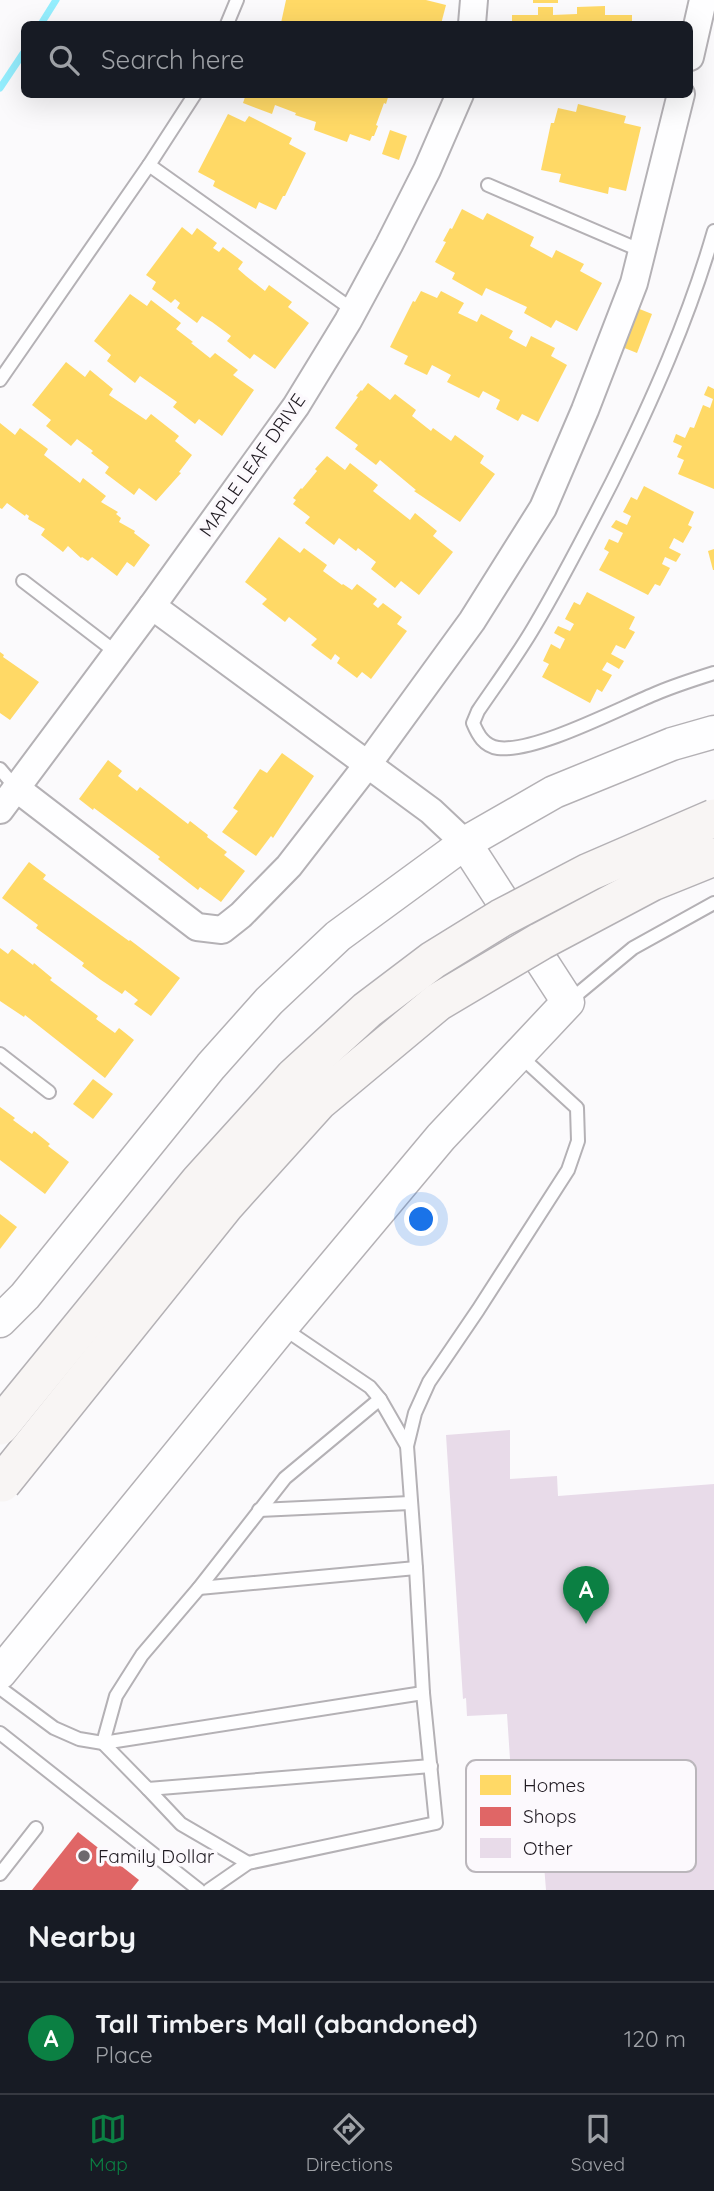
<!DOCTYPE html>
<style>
:root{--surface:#171b24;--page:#242831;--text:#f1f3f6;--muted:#9ea1a6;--line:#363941;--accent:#0b8043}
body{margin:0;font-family:Quicksand,sans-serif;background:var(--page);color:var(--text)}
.you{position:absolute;left:422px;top:1220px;width:24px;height:24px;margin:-18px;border:5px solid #fff;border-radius:50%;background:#1a73e8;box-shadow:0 0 0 10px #1a73e833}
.badge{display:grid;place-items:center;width:46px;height:46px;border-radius:50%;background:var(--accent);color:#fff;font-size:23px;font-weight:700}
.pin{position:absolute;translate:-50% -58px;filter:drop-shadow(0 2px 4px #0008)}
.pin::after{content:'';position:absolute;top:37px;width:24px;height:21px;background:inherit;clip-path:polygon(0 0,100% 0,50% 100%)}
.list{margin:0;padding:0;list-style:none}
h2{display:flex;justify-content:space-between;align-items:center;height:91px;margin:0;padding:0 28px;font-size:30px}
h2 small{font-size:23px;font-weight:400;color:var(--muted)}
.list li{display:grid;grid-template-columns:46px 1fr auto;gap:21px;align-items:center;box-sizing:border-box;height:112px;padding:0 28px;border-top:2px solid var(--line)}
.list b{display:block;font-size:26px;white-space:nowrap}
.list p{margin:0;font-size:23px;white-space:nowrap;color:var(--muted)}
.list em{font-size:23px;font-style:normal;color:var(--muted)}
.icon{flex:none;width:38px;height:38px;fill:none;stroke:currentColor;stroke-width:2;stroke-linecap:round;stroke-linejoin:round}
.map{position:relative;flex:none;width:714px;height:1890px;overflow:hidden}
.search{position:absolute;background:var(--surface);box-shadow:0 7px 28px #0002;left:21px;right:21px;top:21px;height:77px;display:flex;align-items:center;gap:18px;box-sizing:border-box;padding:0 24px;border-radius:10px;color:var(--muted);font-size:26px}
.sheet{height:203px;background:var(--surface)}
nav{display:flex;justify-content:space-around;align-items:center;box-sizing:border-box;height:98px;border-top:2px solid var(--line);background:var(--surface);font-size:19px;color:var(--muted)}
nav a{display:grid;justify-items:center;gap:4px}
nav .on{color:var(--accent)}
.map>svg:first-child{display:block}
.homes{fill:#ffd966}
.shops{fill:#e06666}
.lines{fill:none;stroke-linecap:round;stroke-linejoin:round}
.stream{stroke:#94eefe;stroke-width:7}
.building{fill:#e8dbe9}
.service-casing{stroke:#b4b1b5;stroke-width:16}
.minor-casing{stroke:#b4b1b5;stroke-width:30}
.tertiary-casing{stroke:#b4b1b5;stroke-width:35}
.service{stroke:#fefeff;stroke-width:12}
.minor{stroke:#fefeff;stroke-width:26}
.tertiary{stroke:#fefeff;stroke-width:32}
.secondary-bridge-casing{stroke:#b4b1b5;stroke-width:40;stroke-linecap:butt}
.secondary-bridge{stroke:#f8f5f4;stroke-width:37}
.poi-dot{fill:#6d696e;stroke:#fcf9fd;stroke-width:2.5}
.labels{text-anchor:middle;stroke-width:7;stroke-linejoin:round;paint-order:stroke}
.street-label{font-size:19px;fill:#201b22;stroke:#fcf9fd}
.poi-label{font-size:19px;fill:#201b22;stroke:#fcf9fd;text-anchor:start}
.key{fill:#fcf9fd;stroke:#bab6bb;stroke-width:2}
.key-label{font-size:19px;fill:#201b22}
</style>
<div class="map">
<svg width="714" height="1890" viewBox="0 0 714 1890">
<rect width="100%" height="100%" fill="#fbfafc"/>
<g class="homes">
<path d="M 286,0 L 426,0 L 446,5 L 441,24 L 286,24 L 281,23 Z"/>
<rect x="533" y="0" width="25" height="3"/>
<path d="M 605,6 L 605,15 L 632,15 L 632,24 L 512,24 L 512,15 L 538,15 L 538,7 L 553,7 L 553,15 L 577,14 L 577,7 Z"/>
<path d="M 246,94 L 389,94 L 386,104 L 384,103 L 376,125 L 378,126 L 374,136 L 372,136 L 370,141 L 350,134 L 347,142 L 314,130 L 316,122 L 295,115 L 296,113 L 275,105 L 272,114 L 243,103 Z"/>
<path d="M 578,104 L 626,116 L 624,123 L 641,127 L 626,191 L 609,187 L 608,194 L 559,182 L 561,174 L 541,170 L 551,123 L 554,123 L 558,108 L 576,112 Z"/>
<path d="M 228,114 L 245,122 L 249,116 L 292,138 L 289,144 L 306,153 L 285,196 L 283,196 L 276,210 L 259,202 L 256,209 L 213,186 L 215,181 L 198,172 Z"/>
<path d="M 390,130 L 407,136 L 399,160 L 382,154 Z"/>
<path d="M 462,209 L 483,220 L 487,213 L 534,237 L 530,246 L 552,258 L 556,250 L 584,264 L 580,271 L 602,283 L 577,331 L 556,320 L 551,328 L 524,313 L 527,307 L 486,288 L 482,296 L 452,279 L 455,273 L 435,262 L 446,242 L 443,241 L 450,228 L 452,229 Z"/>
<path d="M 182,227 L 192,235 L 197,228 L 217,243 L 213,248 L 219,252 L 223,247 L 243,262 L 238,269 L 246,276 L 265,291 L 269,285 L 292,302 L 288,307 L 309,323 L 275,369 L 254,354 L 250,359 L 227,341 L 231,336 L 212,322 L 202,316 L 197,323 L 177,308 L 180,303 L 175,299 L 171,303 L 152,289 L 156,282 L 146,275 Z"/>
<path d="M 421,291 L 437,298 L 441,291 L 464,303 L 458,313 L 477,322 L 481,314 L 513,331 L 509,338 L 526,347 L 531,336 L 555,348 L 551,356 L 567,365 L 538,422 L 522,414 L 518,421 L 496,409 L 500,400 L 483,391 L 479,398 L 447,382 L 451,375 L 432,365 L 427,375 L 404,364 L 408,356 L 390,347 L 413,301 L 415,302 Z"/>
<path d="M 130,294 L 147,306 L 151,300 L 181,323 L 176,329 L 193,342 L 191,343 L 210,358 L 215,353 L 238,370 L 233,375 L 254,390 L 222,436 L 199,419 L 195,424 L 173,407 L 177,402 L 140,376 L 135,383 L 107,361 L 111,355 L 94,341 Z"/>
<path d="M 632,306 L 652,314 L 637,353 L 617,345 Z"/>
<path d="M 66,362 L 85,377 L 90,370 L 113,389 L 109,395 L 146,420 L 151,414 L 179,436 L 175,441 L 192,455 L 179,472 L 181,473 L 156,501 L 139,488 L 134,495 L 105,473 L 109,467 L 91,453 L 93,451 L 77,439 L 71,446 L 46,426 L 51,420 L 32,405 Z"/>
<path d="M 368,383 L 390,400 L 395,394 L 416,410 L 412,416 L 431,431 L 433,428 L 451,441 L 455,435 L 484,456 L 480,463 L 495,474 L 460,522 L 414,491 L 416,490 L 380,460 L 376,465 L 355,449 L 358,445 L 335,428 L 358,397 L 356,396 L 361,390 L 362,391 Z"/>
<path d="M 708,386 L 714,389 L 714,489 L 678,474 L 684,460 L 677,457 L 682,446 L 673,442 L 676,434 L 685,438 L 690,427 L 694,428 L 703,405 L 710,408 L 713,399 L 704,395 Z"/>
<path d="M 0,423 L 15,435 L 20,428 L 48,449 L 44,455 L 80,483 L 83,478 L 106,496 L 101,502 L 118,512 L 116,514 L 121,518 L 119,522 L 135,531 L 134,533 L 150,545 L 134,567 L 127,562 L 117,576 L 92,557 L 88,561 L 82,557 L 81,558 L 68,546 L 63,552 L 41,535 L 45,529 L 28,519 L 29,516 L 26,514 L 25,516 L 7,503 L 2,509 L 0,508 Z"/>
<path d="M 327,456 L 345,470 L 350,463 L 378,485 L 373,491 L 410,520 L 415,513 L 437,531 L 433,536 L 453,552 L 419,595 L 401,581 L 395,588 L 371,569 L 376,562 L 358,548 L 356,551 L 339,538 L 334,545 L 305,523 L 310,517 L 293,504 L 296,500 L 293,498 L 301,488 L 302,489 L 317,471 L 315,469 Z"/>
<path d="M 644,486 L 694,512 L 688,525 L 692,527 L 683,543 L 674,538 L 669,548 L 681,554 L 676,562 L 665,557 L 662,564 L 670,568 L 660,586 L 655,584 L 648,595 L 599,570 L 609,552 L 604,549 L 609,539 L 618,543 L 623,533 L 611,527 L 616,520 L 627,525 L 631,516 L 623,512 L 631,497 L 637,500 Z"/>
<path d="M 279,537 L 300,553 L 304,548 L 327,565 L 323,571 L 342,585 L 343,584 L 352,590 L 357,584 L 377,599 L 373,604 L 378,608 L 383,603 L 402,617 L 397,624 L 407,631 L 371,679 L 362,672 L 357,678 L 337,663 L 340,658 L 335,654 L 331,660 L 311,645 L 317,639 L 289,617 L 285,622 L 262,604 L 267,599 L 245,582 Z"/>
<path d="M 714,549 L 714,570 L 713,570 L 708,551 Z"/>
<path d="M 587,592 L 635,617 L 629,629 L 635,632 L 625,649 L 616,645 L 611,654 L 624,661 L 619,669 L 607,662 L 602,670 L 612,675 L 602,692 L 597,689 L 590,703 L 542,677 L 549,664 L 543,661 L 551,644 L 560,649 L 565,639 L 554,633 L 558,626 L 570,631 L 574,624 L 565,619 L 574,602 L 580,605 Z"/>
<path d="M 0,652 L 4,655 L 3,657 L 39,682 L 10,720 L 0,713 Z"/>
<path d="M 282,753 L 314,776 L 273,838 L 271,836 L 256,856 L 222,832 L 238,811 L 233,808 L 260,769 L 267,773 Z"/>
<path d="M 108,760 L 122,771 L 118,776 L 137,791 L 140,787 L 188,824 L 190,821 L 208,835 L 207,837 L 227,852 L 224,855 L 245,871 L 221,902 L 200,887 L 198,890 L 158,859 L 160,857 L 94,808 L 93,810 L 79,799 Z"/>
<path d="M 29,862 L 46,875 L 43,879 L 129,941 L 130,940 L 180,978 L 151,1016 L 134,1004 L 138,1000 L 125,990 L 122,994 L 101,980 L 82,966 L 84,963 L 36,928 L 38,925 L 2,898 Z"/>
<path d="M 0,948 L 8,954 L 12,949 L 33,965 L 34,963 L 52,978 L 50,980 L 98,1016 L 96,1019 L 115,1033 L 119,1028 L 134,1040 L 105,1078 L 25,1015 L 24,1017 L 0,1001 Z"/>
<path d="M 93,1079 L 113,1094 L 93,1119 L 73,1104 Z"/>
<path d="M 0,1107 L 15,1118 L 13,1120 L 32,1134 L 34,1131 L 50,1144 L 48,1146 L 69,1162 L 45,1194 L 0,1160 Z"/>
<path d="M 0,1214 L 17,1227 L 0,1249 Z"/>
</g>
<path class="shops" d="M 78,1832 L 139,1880 L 131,1890 L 32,1890 Z"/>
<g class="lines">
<g class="stream">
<path d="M 41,24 L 56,0"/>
<path d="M 0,88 L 24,52"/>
</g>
</g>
<path class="building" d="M 510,1430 L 510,1479 L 557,1476 L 558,1496 L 714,1484 L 714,1890 L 546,1890 L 544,1865 L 555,1865 L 555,1860 L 486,1865 L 481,1791 L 512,1789 L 507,1714 L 467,1716 L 466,1698 L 463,1699 L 446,1435 Z"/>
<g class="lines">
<g class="service-casing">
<g id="service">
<path d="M 227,24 L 237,0"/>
<path d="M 149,165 L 195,94"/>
<path d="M 488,185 L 642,251"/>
<path d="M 714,231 C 689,318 652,401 612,482 C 587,531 562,580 534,627 C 517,656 497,683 478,711 L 473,723 C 478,735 484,746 498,748 C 535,753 620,708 657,693 C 676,685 695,679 714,673"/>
<path d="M 0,380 L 149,165 L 353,310"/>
<path d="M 23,581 L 117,653"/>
<path d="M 0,769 L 16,788"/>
<path d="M 568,1002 L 633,948 L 714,903"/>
<path d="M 0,1054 L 49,1092"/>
<path d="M 407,1446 L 415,1413 L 429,1382 L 478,1310 L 568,1170 L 578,1141 L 577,1108 L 518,1054"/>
<path d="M 259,1510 L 410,1503"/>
<path d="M 199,1588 L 416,1568"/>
<path d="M 0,1688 L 54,1728 L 79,1739 L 103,1743 L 423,1693"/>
<path d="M 0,1733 L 199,1890"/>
<path d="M 103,1743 L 116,1696 L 142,1655 L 199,1588 L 285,1478 L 380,1399"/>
<path d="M 103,1743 L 148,1789 L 431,1766"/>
<path d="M 148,1789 L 181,1824 L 248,1863"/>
<path d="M 0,1874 L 36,1828"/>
<path d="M 209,1890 L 248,1863 L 436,1823 L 423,1693 L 416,1568 L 407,1446 L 380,1399 L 370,1387 L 283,1328"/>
</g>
</g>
<g class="minor-casing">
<g id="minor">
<path d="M 472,24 L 474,0"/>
<path d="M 690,57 L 703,0"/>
<path d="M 152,606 L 431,811 L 465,843"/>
<path d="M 16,788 L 197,927 L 222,930 L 241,915 L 289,866 L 368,764 L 472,621 L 543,508 L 585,410 L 634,283 L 681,94"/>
<path d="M 0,810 L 152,606 L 296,406 L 348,321 L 389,245 L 427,170 L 460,94"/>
</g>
</g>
<g class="tertiary-casing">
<g id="tertiary">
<path d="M 0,1321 L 25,1296 L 211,1066 L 269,1001 L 338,936 L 465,843 L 554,792 L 672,744 L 714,732"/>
<path d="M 0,1673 L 282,1327 L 441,1137 L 568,1002 L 465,843"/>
</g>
</g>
<use href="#service" class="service"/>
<use href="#minor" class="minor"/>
<use href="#tertiary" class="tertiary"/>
<g class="secondary-bridge-casing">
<g id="secondary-bridge">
<path d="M 0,1426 L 199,1182 L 294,1077 L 367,1010 L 433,960 L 501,918 L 589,872 L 714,818"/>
<path d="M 2,1483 L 226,1204 L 318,1102 L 438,1002 L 541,941 L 652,882 L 714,857"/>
</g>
</g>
<use href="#secondary-bridge" class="secondary-bridge"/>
</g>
<circle class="poi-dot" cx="84" cy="1856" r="7"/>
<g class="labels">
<g class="street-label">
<text transform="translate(252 465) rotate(-55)" y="7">MAPLE LEAF DRIVE</text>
</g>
<g class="poi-label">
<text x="98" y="1863">Family Dollar</text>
</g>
</g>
<rect x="466" y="1760" width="230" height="112" rx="10" class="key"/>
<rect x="480" y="1775" width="31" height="20" fill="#ffd966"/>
<rect x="480" y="1807" width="31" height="19" fill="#e06666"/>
<rect x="480" y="1838" width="31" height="20" fill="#e8dbe9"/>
<g class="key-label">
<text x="523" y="1792">Homes</text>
<text x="523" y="1823">Shops</text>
<text x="523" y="1855">Other</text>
</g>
</svg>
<div class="you"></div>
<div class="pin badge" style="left:586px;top:1624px">A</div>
<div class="search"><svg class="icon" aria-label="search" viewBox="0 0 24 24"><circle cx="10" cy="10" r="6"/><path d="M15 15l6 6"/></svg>Search here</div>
</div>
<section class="sheet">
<h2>Nearby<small></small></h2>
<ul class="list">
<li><span class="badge">A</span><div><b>Tall Timbers Mall (abandoned)</b><p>Place</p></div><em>120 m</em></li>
</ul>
</section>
<nav>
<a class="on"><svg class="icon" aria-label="map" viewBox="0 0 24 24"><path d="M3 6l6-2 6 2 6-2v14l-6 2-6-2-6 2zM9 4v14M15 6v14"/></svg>Map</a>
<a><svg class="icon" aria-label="directions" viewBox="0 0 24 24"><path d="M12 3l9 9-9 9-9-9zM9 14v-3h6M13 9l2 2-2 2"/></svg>Directions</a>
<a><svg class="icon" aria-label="saved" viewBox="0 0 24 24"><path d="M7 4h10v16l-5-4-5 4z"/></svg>Saved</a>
</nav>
